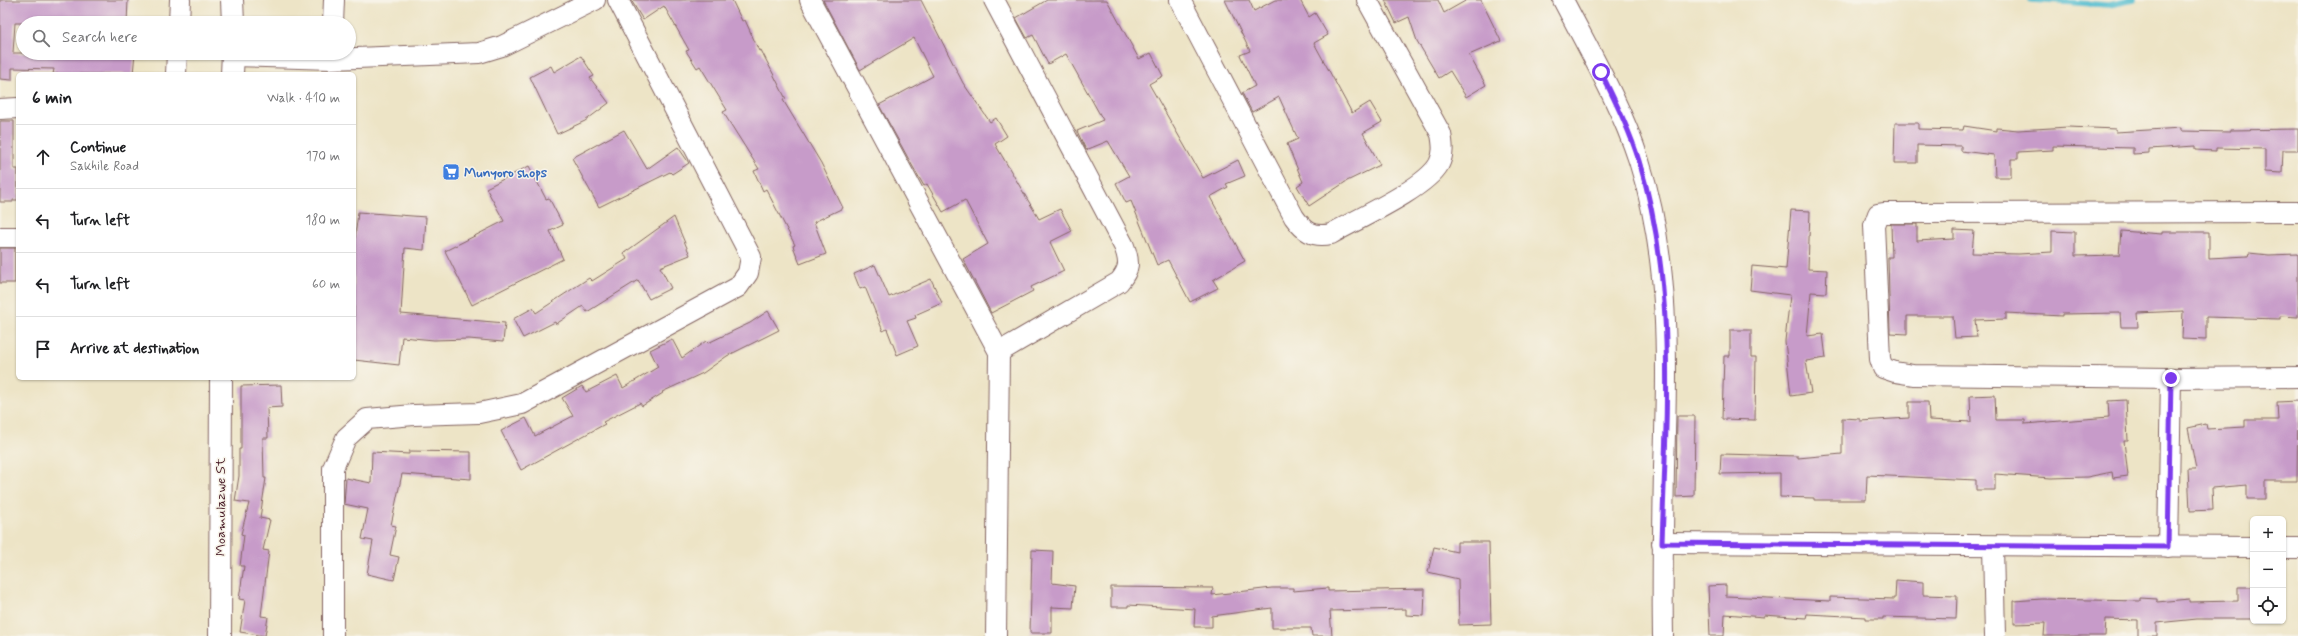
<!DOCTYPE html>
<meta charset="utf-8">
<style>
:root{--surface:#fff;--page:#f2f2f2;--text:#202124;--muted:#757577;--line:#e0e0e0}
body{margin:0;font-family:Mynerve,sans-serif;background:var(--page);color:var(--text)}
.controls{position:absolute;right:12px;bottom:12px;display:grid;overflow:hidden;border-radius:6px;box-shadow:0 1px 3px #0004}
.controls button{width:36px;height:36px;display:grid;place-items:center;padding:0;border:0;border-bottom:1px solid var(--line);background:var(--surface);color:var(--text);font:20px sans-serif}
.stop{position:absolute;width:12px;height:12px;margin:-9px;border:3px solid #7c3aed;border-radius:50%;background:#fff}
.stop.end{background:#7c3aed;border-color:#fff;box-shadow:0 1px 4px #0008}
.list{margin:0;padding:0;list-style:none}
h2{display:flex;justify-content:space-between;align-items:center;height:52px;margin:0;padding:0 16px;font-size:17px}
h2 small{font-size:13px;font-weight:400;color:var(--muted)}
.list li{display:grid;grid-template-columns:26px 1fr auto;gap:12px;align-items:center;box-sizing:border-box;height:64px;padding:0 16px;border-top:1px solid var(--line)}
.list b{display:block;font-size:15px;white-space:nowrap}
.list p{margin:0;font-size:13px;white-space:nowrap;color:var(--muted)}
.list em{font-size:13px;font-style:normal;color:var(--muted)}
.icon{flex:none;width:22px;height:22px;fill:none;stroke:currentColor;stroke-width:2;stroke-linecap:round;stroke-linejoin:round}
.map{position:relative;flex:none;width:2298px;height:636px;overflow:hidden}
.search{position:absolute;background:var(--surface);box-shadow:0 1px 3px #0004;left:16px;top:16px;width:340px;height:44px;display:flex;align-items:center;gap:10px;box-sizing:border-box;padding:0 14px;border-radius:22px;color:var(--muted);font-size:15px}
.panel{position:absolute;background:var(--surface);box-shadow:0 1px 3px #0004;left:16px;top:72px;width:340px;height:308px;border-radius:6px}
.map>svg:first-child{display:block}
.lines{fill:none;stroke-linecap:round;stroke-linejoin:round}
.stream{stroke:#54bed0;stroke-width:5.5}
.building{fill:#c79bc9}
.street-casing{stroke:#836461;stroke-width:22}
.secondary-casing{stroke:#836461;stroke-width:24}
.street{stroke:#fff;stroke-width:20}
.secondary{stroke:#fff;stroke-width:22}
.route{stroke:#7c3aed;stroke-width:5}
.labels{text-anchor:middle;stroke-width:3;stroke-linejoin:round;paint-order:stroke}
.shop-label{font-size:14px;font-weight:bold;fill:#366cbe;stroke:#f7f3e8;text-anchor:start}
.street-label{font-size:14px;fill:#4a1f2b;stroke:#f7f3e8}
</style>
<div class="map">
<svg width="2298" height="636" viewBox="0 0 2298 636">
<rect width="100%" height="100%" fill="#f7f3e8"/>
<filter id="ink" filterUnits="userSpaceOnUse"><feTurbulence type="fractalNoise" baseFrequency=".025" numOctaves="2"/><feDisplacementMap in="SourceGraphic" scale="8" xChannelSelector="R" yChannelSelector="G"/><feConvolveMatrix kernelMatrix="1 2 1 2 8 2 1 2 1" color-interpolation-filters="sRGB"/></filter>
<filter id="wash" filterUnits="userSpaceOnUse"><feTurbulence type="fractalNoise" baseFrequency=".012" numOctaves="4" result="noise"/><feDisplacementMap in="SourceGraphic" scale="16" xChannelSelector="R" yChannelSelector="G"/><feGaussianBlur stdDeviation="0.9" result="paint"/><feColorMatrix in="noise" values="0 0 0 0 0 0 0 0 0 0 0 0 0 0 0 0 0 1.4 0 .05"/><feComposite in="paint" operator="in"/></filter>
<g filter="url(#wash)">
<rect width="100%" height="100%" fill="#ede4c6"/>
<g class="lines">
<path class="stream" d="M 2031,0 L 2109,5 L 2134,0"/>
</g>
<g id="blocks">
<g class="building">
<path d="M 0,0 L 128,0 L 127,23 L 15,23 L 13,53 L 135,53 L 133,74 L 53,74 L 54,69 L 12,68 L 12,80 L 0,79 Z"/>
<path d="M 631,0 L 732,0 L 742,21 L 745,20 L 759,51 L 761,50 L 786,99 L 783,100 L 821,163 L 843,208 L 814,222 L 826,254 L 800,264 L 793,246 L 795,245 L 766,189 L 763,191 L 754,171 L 759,169 L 723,112 L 727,110 L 700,66 L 697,68 L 686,51 L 689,50 L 664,6 L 643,20 Z"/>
<path d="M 823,0 L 921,0 L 963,83 L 990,122 L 996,118 L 1007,136 L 995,144 L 1039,219 L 1060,209 L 1072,231 L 1050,242 L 1064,271 L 1031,287 L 1033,291 L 991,313 L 963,259 L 988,244 L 965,200 L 943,212 L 927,184 L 924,186 L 913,167 L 879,105 L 933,76 L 914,38 L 860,70 Z"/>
<path d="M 1047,0 L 1107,0 L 1139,59 L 1151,53 L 1163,76 L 1149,84 L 1203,178 L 1238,160 L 1245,176 L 1226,184 L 1228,187 L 1210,197 L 1245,261 L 1213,280 L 1218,288 L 1190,302 L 1168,260 L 1157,265 L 1131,201 L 1126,203 L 1116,183 L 1129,176 L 1108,141 L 1086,150 L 1077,131 L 1103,120 L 1066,54 L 1048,64 L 1033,35 L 1027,38 L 1016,18 Z"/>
<path d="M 1225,0 L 1249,0 L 1254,11 L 1275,0 L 1300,0 L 1309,17 L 1315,13 L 1328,35 L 1314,43 L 1352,113 L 1370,102 L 1382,122 L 1363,133 L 1380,165 L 1347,181 L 1309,206 L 1297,186 L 1303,182 L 1287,144 L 1298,139 L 1279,97 L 1252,112 L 1242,93 L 1255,86 L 1240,55 L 1250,51 Z"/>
<path d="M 1385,0 L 1438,0 L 1444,13 L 1467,0 L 1481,0 L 1501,41 L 1469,55 L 1486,85 L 1466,97 L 1450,71 L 1439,78 L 1417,41 L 1409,17 L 1396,23 Z"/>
<path d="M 581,56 L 594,76 L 590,78 L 609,103 L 585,121 L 557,134 L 530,77 L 551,66 L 554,72 Z"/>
<path d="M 0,121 L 14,121 L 14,169 L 18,169 L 18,200 L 13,200 L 13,202 L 0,202 Z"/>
<path d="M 1895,123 L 1918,123 L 1918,129 L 1963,130 L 1964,126 L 1997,131 L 1997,128 L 2018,130 L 2068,127 L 2116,129 L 2116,132 L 2181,128 L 2181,131 L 2230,132 L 2230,130 L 2298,129 L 2298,150 L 2283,150 L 2282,173 L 2265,172 L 2265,149 L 2216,148 L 2216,151 L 2195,150 L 2195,146 L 2149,149 L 2149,153 L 2133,154 L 2133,148 L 2053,146 L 2053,150 L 2018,152 L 2018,159 L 2011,159 L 2011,177 L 1995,177 L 1994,155 L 1961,151 L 1961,146 L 1917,145 L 1917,163 L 1894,163 Z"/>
<path d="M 624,130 L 647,169 L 678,147 L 689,163 L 672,174 L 670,172 L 599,207 L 572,158 Z"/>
<path d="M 529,166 L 546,199 L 549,198 L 563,225 L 550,231 L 563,259 L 472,305 L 445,251 L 504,221 L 486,188 Z"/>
<path d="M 1791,210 L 1810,211 L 1808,269 L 1827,270 L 1826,293 L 1811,292 L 1807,336 L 1823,334 L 1826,358 L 1806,361 L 1811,393 L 1791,396 L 1785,341 L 1790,295 L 1750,290 L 1752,266 L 1786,269 Z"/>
<path d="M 358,212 L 426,217 L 424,250 L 405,248 L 401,314 L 505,323 L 503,342 L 469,339 L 434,340 L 402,337 L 399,365 L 354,360 L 354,247 Z"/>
<path d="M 674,217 L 690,255 L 660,267 L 671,288 L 649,299 L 638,280 L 587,312 L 583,306 L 556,324 L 555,322 L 523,338 L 513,319 L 533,308 L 536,313 L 589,278 L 592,281 L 627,259 L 624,253 Z"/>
<path d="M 1891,224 L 1917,224 L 1917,241 L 1954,239 L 1954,230 L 1974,231 L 1972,253 L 2019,254 L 2052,252 L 2052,231 L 2075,232 L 2075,256 L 2119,255 L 2121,231 L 2162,234 L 2162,232 L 2209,232 L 2209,258 L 2248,256 L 2249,253 L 2269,255 L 2298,254 L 2298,317 L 2280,316 L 2280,319 L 2206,317 L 2206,340 L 2182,339 L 2183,311 L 2137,313 L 2138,327 L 2121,327 L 2120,313 L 2062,314 L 2062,316 L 2006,313 L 2006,319 L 1975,320 L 1977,337 L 1955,338 L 1953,316 L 1907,316 L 1907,334 L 1890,333 L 1888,257 L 1892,257 Z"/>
<rect x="0" y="248" width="15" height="35"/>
<path d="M 875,265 L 889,297 L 931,279 L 942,303 L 915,315 L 916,318 L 907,321 L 918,346 L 897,355 L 887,329 L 883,331 L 865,287 L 860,289 L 854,274 Z"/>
<path d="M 768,311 L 779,330 L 727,356 L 703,373 L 662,392 L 663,393 L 642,406 L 640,403 L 603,422 L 605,424 L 521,470 L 501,431 L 526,418 L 535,436 L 573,416 L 562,398 L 582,386 L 586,392 L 617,376 L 623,388 L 658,367 L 650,350 L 672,339 L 682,358 L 706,341 L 708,343 L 750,323 Z"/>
<path d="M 1730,330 L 1751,330 L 1751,357 L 1756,357 L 1755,420 L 1722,419 L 1724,356 L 1730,356 Z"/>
<path d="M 281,385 L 282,407 L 267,408 L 268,438 L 263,438 L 264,478 L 266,478 L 260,518 L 270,520 L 263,550 L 269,551 L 261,616 L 268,617 L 265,636 L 240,632 L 245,600 L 239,599 L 244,566 L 240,566 L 244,535 L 241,534 L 249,503 L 235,501 L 239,476 L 239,449 L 241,449 L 241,386 Z"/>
<path d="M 1995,395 L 1996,420 L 2025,420 L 2025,424 L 2109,417 L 2108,401 L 2126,400 L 2128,441 L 2124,441 L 2128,476 L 2113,478 L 2112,472 L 2087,477 L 2051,478 L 1995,474 L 1995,490 L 1976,490 L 1976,480 L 1867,475 L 1866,500 L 1814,500 L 1814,498 L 1780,497 L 1780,473 L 1720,474 L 1721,454 L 1798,456 L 1798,458 L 1842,454 L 1842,418 L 1860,419 L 1860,421 L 1909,418 L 1909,402 L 1928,402 L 1929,420 L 1971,422 L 1970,396 Z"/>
<path d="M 2298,401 L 2297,481 L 2265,481 L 2265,499 L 2247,499 L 2247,485 L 2212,488 L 2213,510 L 2190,511 L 2188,469 L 2196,469 L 2188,428 L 2206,424 L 2207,429 L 2245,427 L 2245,420 L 2278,420 L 2277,402 Z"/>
<path d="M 1677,416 L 1695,416 L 1694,496 L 1676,497 Z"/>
<path d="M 409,451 L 471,452 L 471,479 L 402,474 L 391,525 L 396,526 L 390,555 L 399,557 L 394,580 L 367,574 L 373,541 L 362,539 L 368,509 L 344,504 L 346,478 L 371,483 L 372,452 L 409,454 Z"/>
<path d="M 1457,542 L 1489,542 L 1491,624 L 1459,625 L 1458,579 L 1428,572 L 1434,547 L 1457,552 Z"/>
<path d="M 1032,550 L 1053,551 L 1052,583 L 1075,586 L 1073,608 L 1052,607 L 1052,633 L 1030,633 Z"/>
<path d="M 1896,580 L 1923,582 L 1923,595 L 1957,596 L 1956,619 L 1883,617 L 1883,619 L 1866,619 L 1866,617 L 1807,614 L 1806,618 L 1764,615 L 1764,617 L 1725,614 L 1724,636 L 1710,636 L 1708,586 L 1726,585 L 1726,596 L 1830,601 L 1830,597 L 1895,599 Z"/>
<path d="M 1111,587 L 1213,588 L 1212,595 L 1272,588 L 1293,588 L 1293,591 L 1328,588 L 1328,591 L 1425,589 L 1424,616 L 1406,615 L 1406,609 L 1330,611 L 1332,636 L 1312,636 L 1311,628 L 1272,628 L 1272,608 L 1212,616 L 1212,627 L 1194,627 L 1195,609 L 1128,605 L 1128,607 L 1111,607 Z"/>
<path d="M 2238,587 L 2253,587 L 2253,619 L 2197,619 L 2157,623 L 2157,636 L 2138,636 L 2138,620 L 2106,619 L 2105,636 L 2044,636 L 2045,623 L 2014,624 L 2014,601 L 2042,599 L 2140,601 L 2140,598 L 2157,599 L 2157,602 L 2189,599 L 2189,602 L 2238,601 Z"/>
</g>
</g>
</g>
<g filter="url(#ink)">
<use href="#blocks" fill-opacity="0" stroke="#836461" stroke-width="1"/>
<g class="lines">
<g class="street-casing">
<g id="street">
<path d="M 810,0 L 999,352 L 996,636"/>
<path d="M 994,0 L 1124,246 C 1130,262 1130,269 1119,282 L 999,352"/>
<path d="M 1180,0 L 1294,217 C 1304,231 1313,238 1331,234 C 1357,219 1425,189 1439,164 C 1444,154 1443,145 1441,134 L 1367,0"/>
<path d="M 1563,0 C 1590,52 1621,105 1639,161 C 1671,260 1667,366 1664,468 C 1663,524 1662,580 1663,636"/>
<path d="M 179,23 L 180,0"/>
<path d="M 333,23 L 334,0"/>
<path d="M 233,56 L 332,59 L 479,53 L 502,46 L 595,0"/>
<path d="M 176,74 L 177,53"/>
<path d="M 0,109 L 18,108"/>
<path d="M 2298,212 L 1885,213 L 1878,214 L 1874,225 L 1880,359 L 1883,368 L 1895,372 L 1913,375 L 2171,378 L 2298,377"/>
<path d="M 0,237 L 18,237"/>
<path d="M 1662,543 L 2253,547"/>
<path d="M 1993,546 L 1995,636"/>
<path d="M 2168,547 L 2171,378"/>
<path d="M 2283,548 L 2298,548"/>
<path d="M 333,636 L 333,468 L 346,438 L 367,419 L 414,415 L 479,413 L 522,404 L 738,287 L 748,273 L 751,257 L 618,0"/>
</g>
</g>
<g class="secondary-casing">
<g id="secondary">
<path d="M 232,0 L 233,23"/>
<path d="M 232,74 L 233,53"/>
<path d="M 220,636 L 221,378"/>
</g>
</g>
<use href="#street" class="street"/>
<use href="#secondary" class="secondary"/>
</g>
</g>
<g class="lines" filter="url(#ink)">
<path class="route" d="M 1601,72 C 1615,101 1630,131 1639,161 C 1677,284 1666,416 1662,543 L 2168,547 L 2171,378"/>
</g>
<defs>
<g id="supermarket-square" transform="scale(0.9)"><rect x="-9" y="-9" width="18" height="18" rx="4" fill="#3f7fe0" stroke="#f7f3e8"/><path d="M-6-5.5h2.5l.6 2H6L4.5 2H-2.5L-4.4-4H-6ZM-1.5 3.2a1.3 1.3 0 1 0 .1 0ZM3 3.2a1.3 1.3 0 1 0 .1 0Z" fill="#fff"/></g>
</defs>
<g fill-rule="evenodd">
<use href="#supermarket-square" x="451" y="172"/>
</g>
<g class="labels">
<g class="shop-label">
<text x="464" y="177">Munyoro shops</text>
</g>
<g class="street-label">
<text transform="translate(220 507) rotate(-90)" y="5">Moamulazwe St</text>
</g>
</g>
</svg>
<div class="controls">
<button>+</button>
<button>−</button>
<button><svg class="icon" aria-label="locate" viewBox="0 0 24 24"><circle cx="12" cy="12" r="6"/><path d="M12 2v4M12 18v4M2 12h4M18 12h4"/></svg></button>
</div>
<div class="stop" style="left:1601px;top:72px"></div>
<div class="stop end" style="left:2171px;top:378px"></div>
<div class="search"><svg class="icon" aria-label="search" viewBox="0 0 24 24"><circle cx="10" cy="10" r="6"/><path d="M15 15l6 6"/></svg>Search here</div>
<section class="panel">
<h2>6 min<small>Walk · 410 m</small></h2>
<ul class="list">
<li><svg class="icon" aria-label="ahead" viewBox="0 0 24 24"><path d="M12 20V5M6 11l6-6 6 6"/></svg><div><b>Continue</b><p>Sakhile Road</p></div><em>170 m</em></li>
<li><svg class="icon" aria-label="left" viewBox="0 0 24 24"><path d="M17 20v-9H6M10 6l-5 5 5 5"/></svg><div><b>Turn left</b></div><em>180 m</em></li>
<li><svg class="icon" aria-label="left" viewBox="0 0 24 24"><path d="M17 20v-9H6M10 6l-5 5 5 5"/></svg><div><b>Turn left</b></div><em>60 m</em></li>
<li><svg class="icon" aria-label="arrive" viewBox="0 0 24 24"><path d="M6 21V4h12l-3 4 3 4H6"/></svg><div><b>Arrive at destination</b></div></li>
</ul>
</section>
</div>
